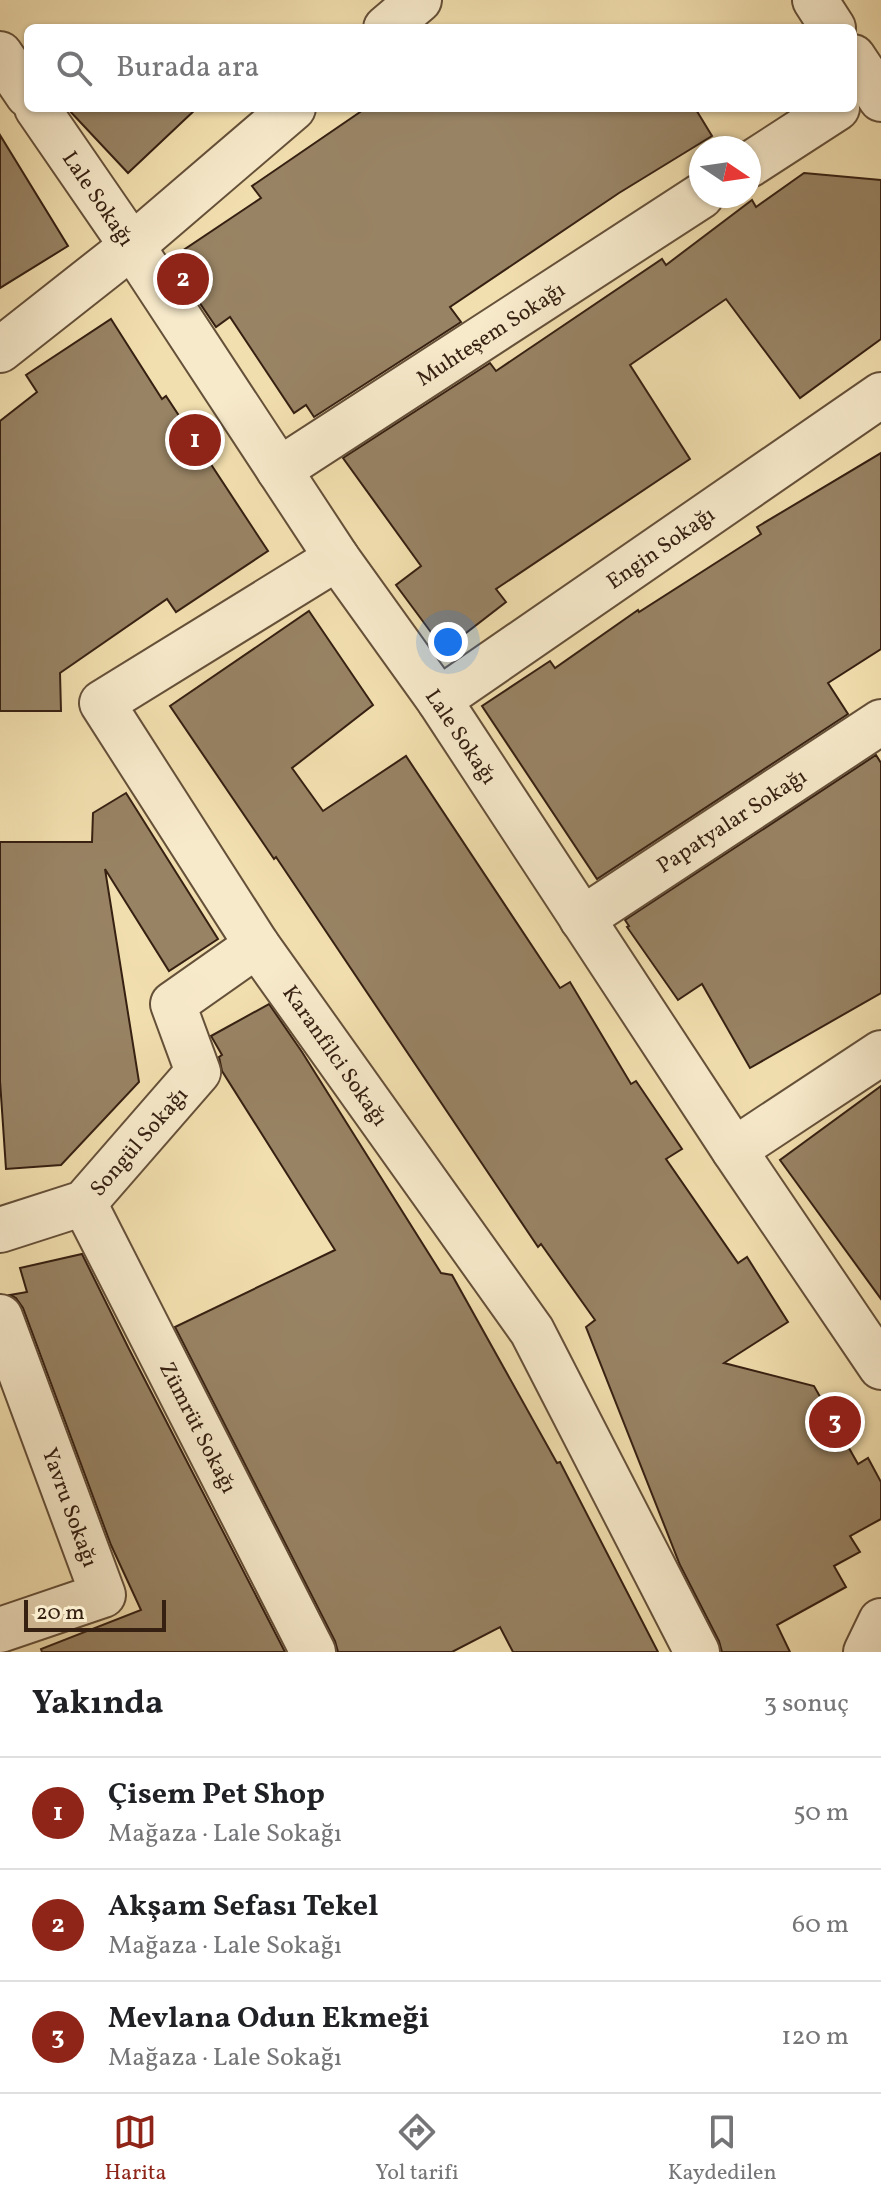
<!DOCTYPE html>
<html lang="tr">
<meta charset="utf-8">
<style>
:root{--surface:#fff;--page:#f2f2f2;--text:#202124;--muted:#757577;--line:#e0e0e0;--accent:#8f2418}
body{margin:0;font-family:Vollkorn,serif;background:var(--page);color:var(--text)}
.compass{position:absolute;left:689px;top:136px;width:72px;height:72px;border-radius:50%;background:var(--surface);box-shadow:0 2px 6px #0004;rotate:103deg}
.scale{position:absolute;left:24px;bottom:20px;width:142px;box-sizing:border-box;padding-left:8px;border:4px solid #362012;border-top:0;font-size:22px;line-height:28px;white-space:nowrap;color:#362012;-webkit-text-stroke:6px #f7eacb;paint-order:stroke}
.you{position:absolute;left:448px;top:642px;width:28px;height:28px;margin:-20px;border:6px solid #fff;border-radius:50%;background:#1a73e8;box-shadow:0 0 0 12px #1a73e833}
.badge{display:grid;place-items:center;width:52px;height:52px;border-radius:50%;background:var(--accent);color:#fff;font-size:26px;font-weight:700}
.pin{position:absolute;translate:-50% -50%;border:4px solid #fff;box-shadow:0 2px 8px #0006}
.list{margin:0;padding:0;list-style:none}
h2{display:flex;justify-content:space-between;align-items:center;height:104px;margin:0;padding:0 32px;font-size:34px}
h2 small{font-size:26px;font-weight:400;color:var(--muted)}
.list li{display:grid;grid-template-columns:52px 1fr auto;gap:24px;align-items:center;box-sizing:border-box;height:112px;padding:0 32px;border-top:2px solid var(--line)}
.list b{display:block;font-size:30px;white-space:nowrap}
.list p{margin:0;font-size:26px;white-space:nowrap;color:var(--muted)}
.list em{font-size:26px;font-style:normal;color:var(--muted)}
.icon{flex:none;width:44px;height:44px;fill:none;stroke:currentColor;stroke-width:2;stroke-linecap:round;stroke-linejoin:round}
.map{position:relative;flex:none;width:881px;height:1652px;overflow:hidden}
.search{position:absolute;background:var(--surface);box-shadow:0 2px 6px #0004;left:24px;right:24px;top:24px;height:88px;display:flex;align-items:center;gap:20px;box-sizing:border-box;padding:0 28px;border-radius:12px;color:var(--muted);font-size:30px}
.sheet{height:440px;background:var(--surface)}
nav{display:flex;justify-content:space-around;align-items:center;box-sizing:border-box;height:112px;border-top:2px solid var(--line);background:var(--surface);font-size:22px;color:var(--muted)}
nav a{display:grid;justify-items:center;gap:4px}
nav .on{color:var(--accent)}
.map>svg:first-child{display:block}
.building{fill:#988364;stroke:#362012;stroke-width:2}
.lines{fill:none;stroke-linecap:round;stroke-linejoin:round}
.street-casing{stroke:#655039;stroke-width:48}
.street{stroke:#f7eacb;stroke-width:44}
.labels{text-anchor:middle;stroke-width:8;stroke-linejoin:round;paint-order:stroke}
.street-label{font-size:22px;fill:#362012;stroke:#f7eacb}
</style>
<div class="map">
<svg width="881" height="1652" viewBox="0 0 881 1652">
<rect width="100%" height="100%" fill="#f2dfaf"/>
<filter id="stains"><feTurbulence type="fractalNoise" baseFrequency=".0025" numOctaves="4"/><feColorMatrix values="0 0 0 0 .2 0 0 0 0 .09 0 0 0 0 .02 0 0 0 .5 -.17"/></filter>
<radialGradient id="worn" r=".72"><stop offset=".6" stop-color="#630" stop-opacity="0"/><stop offset="1" stop-color="#630" stop-opacity=".3"/></radialGradient>
<g class="building">
<path d="M 67,108 L 197,108 L 128,173 Z"/>
<path d="M 366,108 L 695,108 L 712,136 L 619,193 L 450,307 L 461,322 L 314,417 L 306,405 L 294,413 L 230,317 L 216,327 L 170,259 L 261,198 L 252,186 Z"/>
<path d="M 0,135 L 68,246 L 0,288 Z"/>
<path d="M 804,173 L 881,180 L 881,339 L 800,398 L 726,299 L 630,365 L 690,459 L 496,589 L 506,602 L 453,643 L 442,629 L 433,635 L 396,585 L 421,566 L 343,458 L 490,363 L 496,371 L 662,259 L 666,265 L 752,200 L 756,207 Z"/>
<path d="M 111,319 L 162,399 L 166,396 L 268,551 L 176,612 L 167,599 L 60,673 L 61,711 L 0,711 L 0,421 L 37,392 L 26,375 Z"/>
<path d="M 881,453 L 881,649 L 828,683 L 848,714 L 597,879 L 482,706 L 550,661 L 555,668 L 638,610 L 639,612 L 761,534 L 757,527 Z"/>
<path d="M 309,611 L 373,705 L 292,768 L 323,811 L 406,756 L 560,988 L 570,982 L 631,1084 L 636,1081 L 682,1149 L 666,1159 L 738,1263 L 747,1257 L 788,1322 L 724,1363 L 814,1386 L 858,1464 L 868,1458 L 881,1482 L 881,1519 L 850,1536 L 860,1552 L 834,1566 L 846,1587 L 777,1625 L 790,1652 L 722,1652 L 719,1641 L 680,1565 L 586,1327 L 595,1320 L 541,1244 L 538,1247 L 276,857 L 274,859 L 170,706 Z"/>
<path d="M 876,755 L 881,763 L 881,993 L 750,1068 L 702,984 L 678,1000 L 627,927 L 629,926 L 625,920 Z"/>
<path d="M 126,793 L 218,939 L 169,971 L 105,869 L 139,1082 L 61,1165 L 6,1169 L 0,1081 L 0,842 L 92,842 L 93,813 Z"/>
<path d="M 269,1004 L 302,1052 L 441,1273 L 452,1275 L 557,1463 L 560,1462 L 658,1652 L 513,1652 L 500,1627 L 452,1652 L 338,1652 L 335,1641 L 175,1327 L 335,1250 L 222,1071 L 219,1057 L 222,1055 L 211,1036 Z"/>
<path d="M 881,1086 L 881,1299 L 780,1160 Z"/>
<path d="M 82,1254 L 129,1349 L 285,1652 L 42,1652 L 41,1649 L 141,1610 L 111,1545 L 23,1308 L 16,1298 L 10,1295 L 27,1292 L 20,1268 Z"/>
</g>
<g class="lines">
<g class="street-casing">
<g id="street">
<path d="M 815,0 L 833,28"/>
<path d="M 386,28 L 419,0"/>
<path d="M 0,54 L 28,95"/>
<path d="M 853,57 L 881,99"/>
<path d="M 37,108 L 132,246 L 337,558 L 439,700 L 734,1150 L 881,1367"/>
<path d="M 749,165 L 837,108"/>
<path d="M 0,350 L 132,246 L 293,108"/>
<path d="M 279,470 L 701,196"/>
<path d="M 337,558 L 102,703 L 257,945 L 532,1331 L 697,1652"/>
<path d="M 439,700 L 881,395"/>
<path d="M 582,919 L 881,722"/>
<path d="M 734,1150 L 881,1053"/>
<path d="M 84,1203 L 313,1652"/>
<path d="M 0,1230 L 84,1203 L 198,1072 L 173,1004 L 257,945"/>
<path d="M 0,1317 L 103,1595 L 0,1630"/>
<path d="M 866,1652 L 881,1621"/>
</g>
</g>
<use href="#street" class="street"/>
</g>
<g class="labels">
<g class="street-label">
<text transform="translate(99 198) rotate(56)" y="8">Lale Sokağı</text>
<text transform="translate(490 333) rotate(-33)" y="8">Muhteşem Sokağı</text>
<text transform="translate(660 547) rotate(-35)" y="8">Engin Sokağı</text>
<text transform="translate(462 736) rotate(56)" y="8">Lale Sokağı</text>
<text transform="translate(731 820) rotate(-33)" y="8">Papatyalar Sokağı</text>
<text transform="translate(336 1055) rotate(55)" y="8">Karanfilci Sokağı</text>
<text transform="translate(138 1141) rotate(-49)" y="8">Songül Sokağı</text>
<text transform="translate(199 1427) rotate(63)" y="8">Zümrüt Sokağı</text>
<text transform="translate(71 1507) rotate(70)" y="8">Yavru Sokağı</text>
</g>
</g>
<rect width="100%" height="100%" filter="url(#stains)"/>
<rect width="100%" height="100%" fill="url(#worn)"/>
</svg>
<svg class="compass" viewBox="-18 -18 36 36"><path d="M0-13l5 13h-10z" fill="#e53935"/><path d="M0 13l5-13h-10z" fill="#757577"/></svg>
<div class="scale">20 m</div>
<div class="you"></div>
<div class="pin badge" style="left:195px;top:440px">1</div>
<div class="pin badge" style="left:183px;top:279px">2</div>
<div class="pin badge" style="left:835px;top:1422px">3</div>
<div class="search"><svg class="icon" aria-label="search" viewBox="0 0 24 24"><circle cx="10" cy="10" r="6"/><path d="M15 15l6 6"/></svg>Burada ara</div>
</div>
<section class="sheet">
<h2>Yakında<small>3 sonuç</small></h2>
<ul class="list">
<li><span class="badge">1</span><div><b>Çisem Pet Shop</b><p>Mağaza · Lale Sokağı</p></div><em>50 m</em></li>
<li><span class="badge">2</span><div><b>Akşam Sefası Tekel</b><p>Mağaza · Lale Sokağı</p></div><em>60 m</em></li>
<li><span class="badge">3</span><div><b>Mevlana Odun Ekmeği</b><p>Mağaza · Lale Sokağı</p></div><em>120 m</em></li>
</ul>
</section>
<nav>
<a class="on"><svg class="icon" aria-label="map" viewBox="0 0 24 24"><path d="M3 6l6-2 6 2 6-2v14l-6 2-6-2-6 2zM9 4v14M15 6v14"/></svg>Harita</a>
<a><svg class="icon" aria-label="directions" viewBox="0 0 24 24"><path d="M12 3l9 9-9 9-9-9zM9 14v-3h6M13 9l2 2-2 2"/></svg>Yol tarifi</a>
<a><svg class="icon" aria-label="saved" viewBox="0 0 24 24"><path d="M7 4h10v16l-5-4-5 4z"/></svg>Kaydedilen</a>
</nav>
